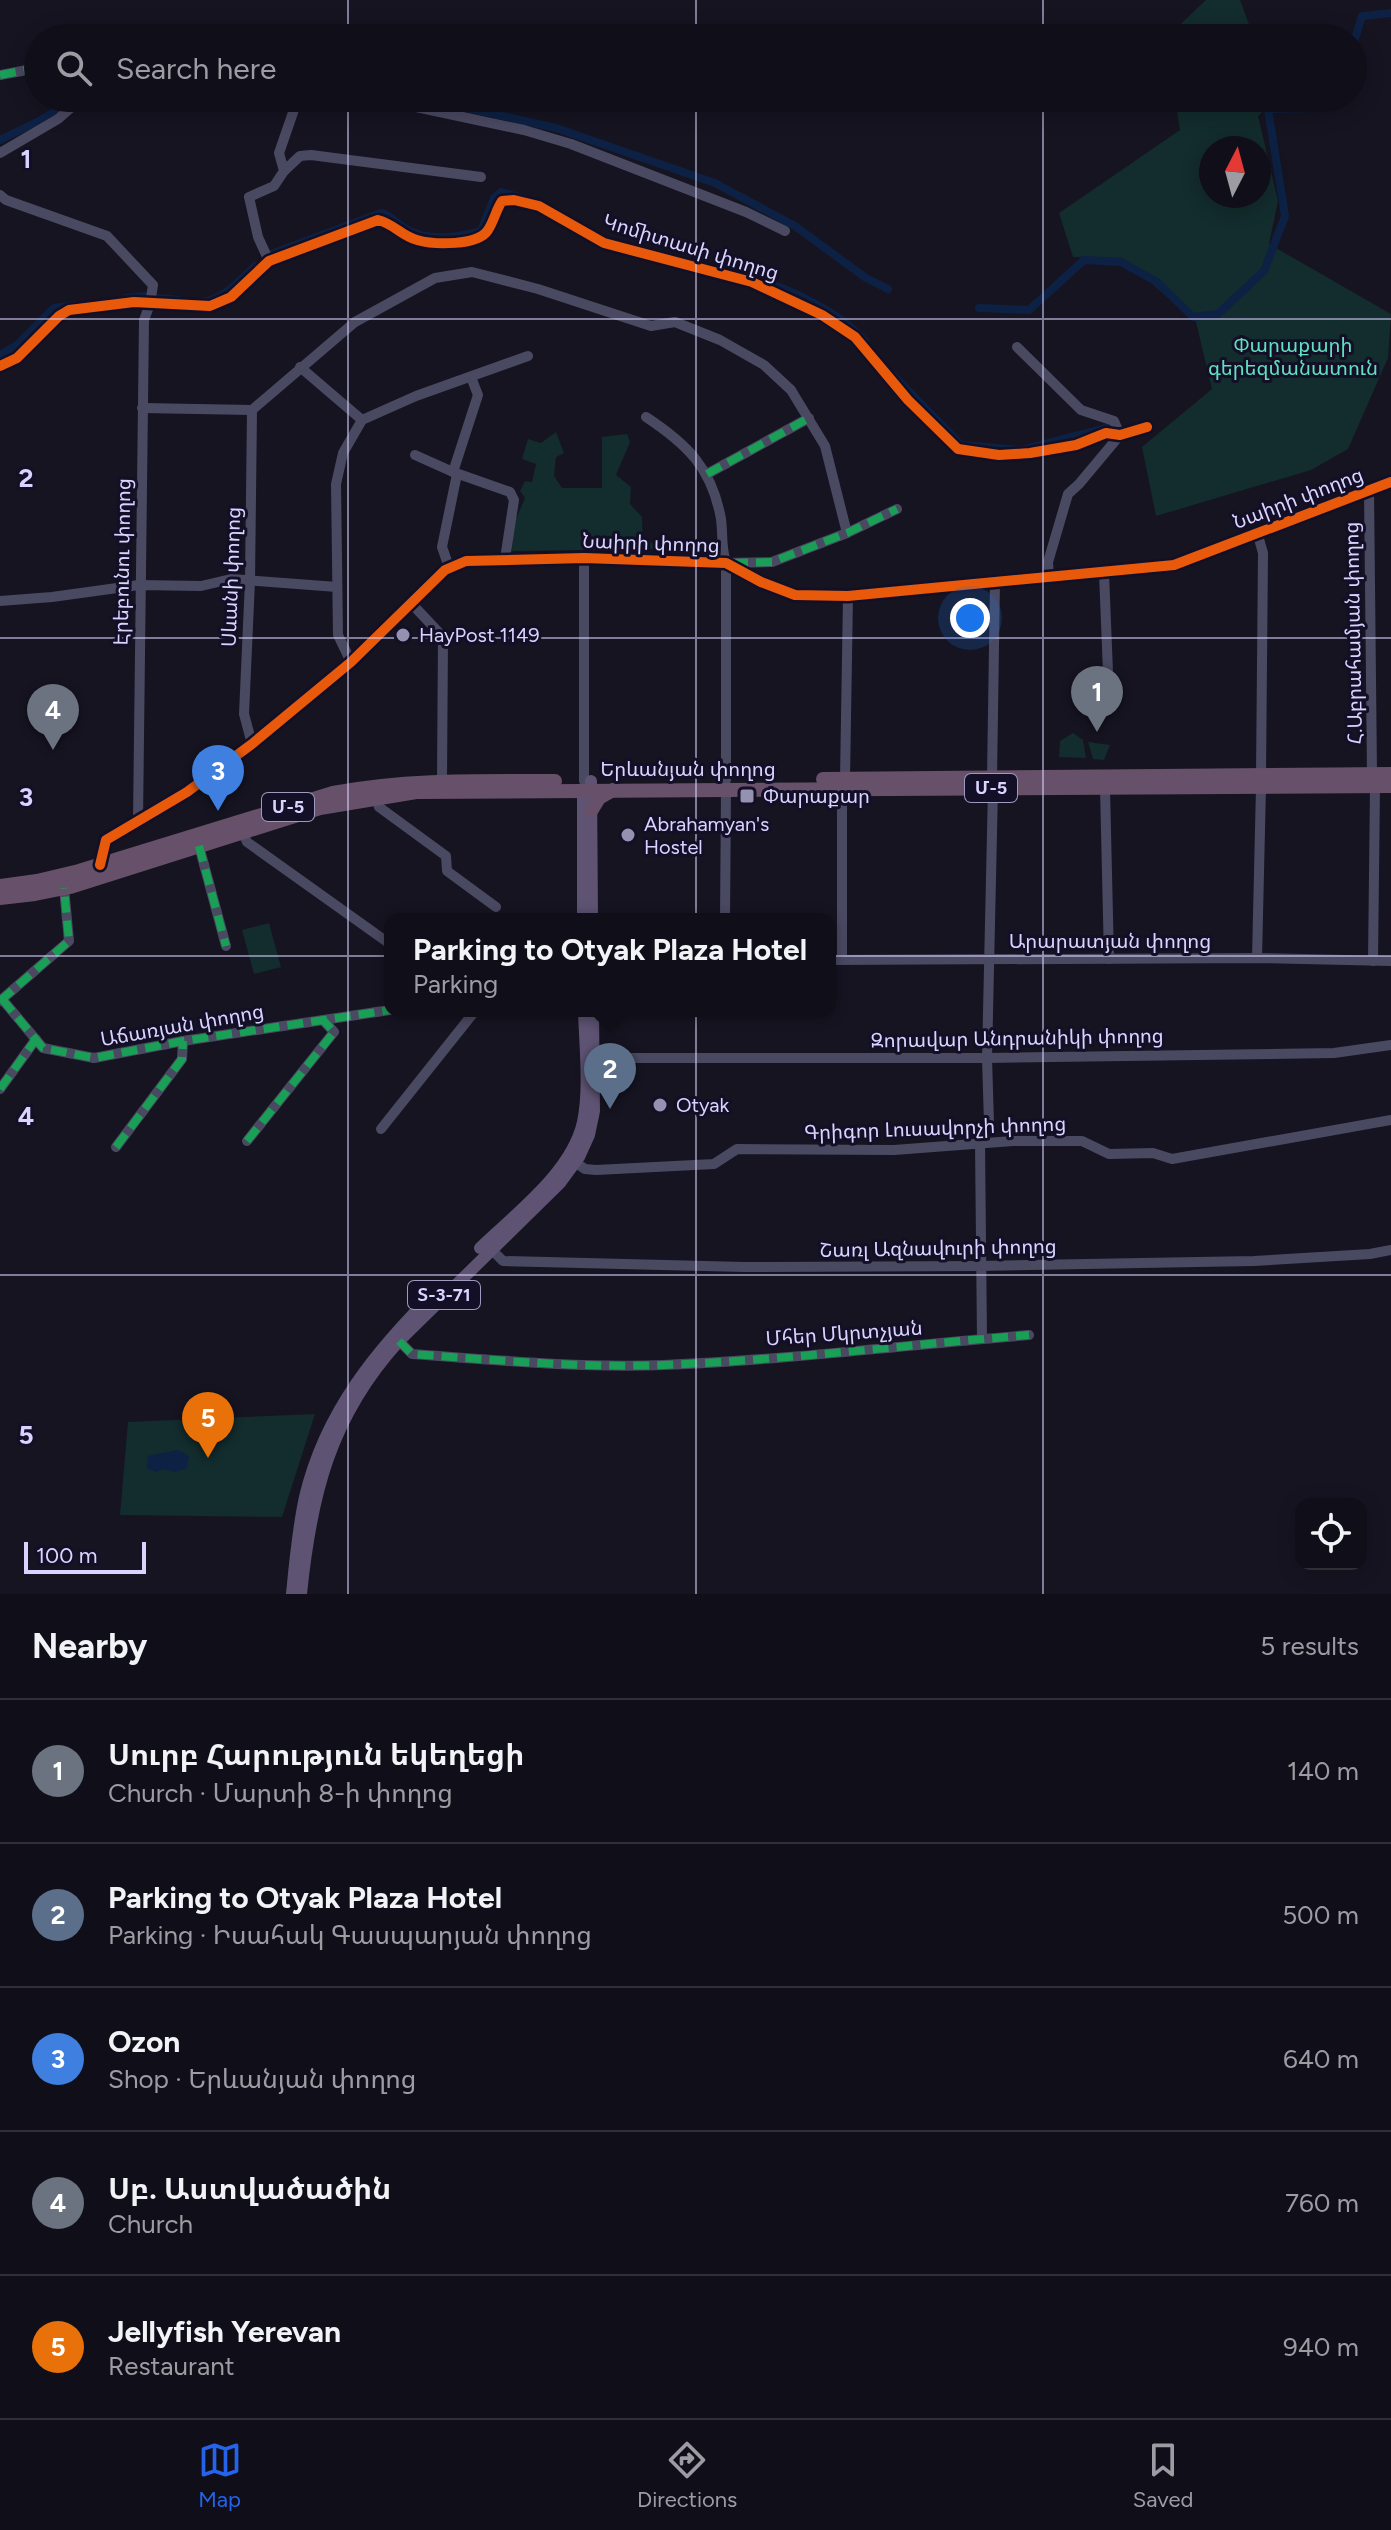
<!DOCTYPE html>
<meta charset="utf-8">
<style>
:root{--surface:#100f19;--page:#1e1d26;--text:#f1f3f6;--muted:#9c9ca2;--line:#302f38;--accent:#2563eb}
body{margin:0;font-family:Figtree,"Noto Sans Armenian",sans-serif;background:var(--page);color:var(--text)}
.controls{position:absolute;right:24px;bottom:24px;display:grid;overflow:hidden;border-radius:16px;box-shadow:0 4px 20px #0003}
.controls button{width:72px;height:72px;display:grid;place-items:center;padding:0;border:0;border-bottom:2px solid var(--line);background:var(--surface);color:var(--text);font:40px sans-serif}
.compass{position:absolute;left:1199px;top:136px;width:72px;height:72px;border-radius:50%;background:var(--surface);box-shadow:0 4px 20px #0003;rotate:6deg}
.scale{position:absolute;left:24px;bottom:20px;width:122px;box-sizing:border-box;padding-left:8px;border:4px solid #d9d4ff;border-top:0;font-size:22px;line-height:28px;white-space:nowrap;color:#d9d4ff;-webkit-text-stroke:6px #130f26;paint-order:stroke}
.you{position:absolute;left:970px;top:618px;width:28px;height:28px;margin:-20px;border:6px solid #fff;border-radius:50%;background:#1a73e8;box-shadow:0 0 0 12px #1a73e833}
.badge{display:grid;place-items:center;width:52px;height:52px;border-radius:50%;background:var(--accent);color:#fff;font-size:26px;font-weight:700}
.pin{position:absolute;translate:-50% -66px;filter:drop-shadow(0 2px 4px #0008)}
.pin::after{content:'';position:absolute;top:42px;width:28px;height:24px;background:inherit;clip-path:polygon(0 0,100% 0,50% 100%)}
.popup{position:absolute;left:384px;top:913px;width:452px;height:104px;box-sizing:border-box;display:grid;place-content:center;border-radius:16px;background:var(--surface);filter:drop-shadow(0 2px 6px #0005);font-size:26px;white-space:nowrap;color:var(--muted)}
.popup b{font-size:30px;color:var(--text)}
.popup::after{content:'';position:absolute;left:50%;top:100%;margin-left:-16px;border:16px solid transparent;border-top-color:var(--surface)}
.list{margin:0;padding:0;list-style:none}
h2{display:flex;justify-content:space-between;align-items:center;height:104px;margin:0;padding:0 32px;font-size:34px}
h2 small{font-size:26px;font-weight:400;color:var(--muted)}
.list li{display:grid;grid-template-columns:52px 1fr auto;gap:24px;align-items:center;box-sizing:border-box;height:144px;padding:0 32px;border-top:2px solid var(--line)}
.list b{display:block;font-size:30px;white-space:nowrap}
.list p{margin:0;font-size:26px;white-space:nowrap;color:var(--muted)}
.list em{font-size:26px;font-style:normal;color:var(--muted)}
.icon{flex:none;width:44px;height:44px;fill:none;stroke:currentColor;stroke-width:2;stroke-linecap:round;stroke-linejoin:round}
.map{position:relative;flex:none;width:1391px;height:1594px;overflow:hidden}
.search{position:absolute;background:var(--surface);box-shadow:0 4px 20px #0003;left:24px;right:24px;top:24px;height:88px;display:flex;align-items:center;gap:20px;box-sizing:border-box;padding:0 28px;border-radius:44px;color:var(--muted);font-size:30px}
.sheet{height:824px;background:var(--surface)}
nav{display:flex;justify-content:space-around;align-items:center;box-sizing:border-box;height:112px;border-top:2px solid var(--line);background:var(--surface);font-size:22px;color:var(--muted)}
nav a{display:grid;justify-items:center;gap:4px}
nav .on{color:var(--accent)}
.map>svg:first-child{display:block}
.green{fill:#132c2d;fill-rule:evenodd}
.water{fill:#0d2144}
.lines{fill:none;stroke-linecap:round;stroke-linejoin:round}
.canal{stroke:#0d2144;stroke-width:8}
.minor{stroke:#4a4962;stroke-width:10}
.major{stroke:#5e5373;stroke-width:12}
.highway{stroke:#67516a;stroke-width:14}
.quiet{stroke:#1a9f57;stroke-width:8;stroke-dasharray:16 8;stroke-linecap:butt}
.cycleway-casing{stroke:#130f26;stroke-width:15}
.cycleway{stroke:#e8590c;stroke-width:10}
.grid{fill:none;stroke:#d9d4ff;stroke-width:2;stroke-opacity:0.55}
.poi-dot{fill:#9591b1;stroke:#130f26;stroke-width:3}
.labels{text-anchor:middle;stroke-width:6;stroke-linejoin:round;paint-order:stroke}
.shield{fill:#130f26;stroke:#9e99be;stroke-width:2}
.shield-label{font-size:18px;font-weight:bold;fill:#d9d4ff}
.street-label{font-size:20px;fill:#d9d4ff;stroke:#130f26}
.park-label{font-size:20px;fill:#5fe0c0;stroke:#130f26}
.poi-label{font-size:20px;fill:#d9d4ff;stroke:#130f26;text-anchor:start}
.grid-label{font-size:26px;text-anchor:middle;font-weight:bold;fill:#d9d4ff;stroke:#130f26;stroke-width:6;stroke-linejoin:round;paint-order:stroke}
</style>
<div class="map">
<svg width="1391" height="1594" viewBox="0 0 1391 1594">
<rect width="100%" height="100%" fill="#161421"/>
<g class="green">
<path d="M 1206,0 L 1240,0 L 1254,38 L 1166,38 Z"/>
<path d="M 1175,98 L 1276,98 L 1258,116 L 1278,201 L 1269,244 L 1391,314 L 1388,358 L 1348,449 L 1311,470 L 1156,516 L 1142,447 L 1212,389 L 1196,322 L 1122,258 L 1073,257 L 1059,213 L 1180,130 ZM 1211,148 L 1259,148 L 1259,196 L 1211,196 Z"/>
<path d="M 556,432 L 564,453 L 556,457 L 554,476 L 562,488 L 602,488 L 602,437 L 627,434 L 630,442 L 616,475 L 631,487 L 630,504 L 642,517 L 643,542 L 659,543 L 660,549 L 512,551 L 513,526 L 525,498 L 520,491 L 525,481 L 532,482 L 536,464 L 522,459 L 528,439 L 541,443 Z"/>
<path d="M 1073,733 L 1083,740 L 1086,758 L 1059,757 L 1060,741 Z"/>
<path d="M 1088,742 L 1110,745 L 1104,760 L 1093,759 Z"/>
<path d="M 269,923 L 281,967 L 254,974 L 242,930 Z"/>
<path d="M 315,1414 L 282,1517 L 120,1515 L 128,1422 Z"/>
</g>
<path class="water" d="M 178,1450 L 189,1456 L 187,1468 L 175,1472 L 163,1469 L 155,1472 L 147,1468 L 148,1456 Z"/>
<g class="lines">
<g class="canal">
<path d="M 1353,45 L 1362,16 L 1391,13"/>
<path d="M 423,98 L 556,128 L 715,183 L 795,226 L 866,278 L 888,289"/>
<path d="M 0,140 L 41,120 L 62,107"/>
<path d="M 271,254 L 381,213 C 392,215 394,222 403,227 C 426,242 455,238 481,231 L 494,198 L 501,192 L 523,198"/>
<path d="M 753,278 C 790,289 840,312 865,341"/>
<path d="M 126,298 L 145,296"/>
<path d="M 158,298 L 179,300"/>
<path d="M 196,302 C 219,304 240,281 255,266"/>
<path d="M 979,308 L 1029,310 L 1084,260 L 1121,262 L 1157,282 L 1193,317 L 1218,314 L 1264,271 L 1285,216 L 1268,109 L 1315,108 L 1322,98"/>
<path d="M 0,355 L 17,345 L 54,308 L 76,305"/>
<path d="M 894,376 L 961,445 L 1021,450 L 1109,427"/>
</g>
<g class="minor">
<path d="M 53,38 L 58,32"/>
<path d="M 0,75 L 32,69 L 38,60"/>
<path d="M 374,98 L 524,130 L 571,144 L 746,212 L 785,231"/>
<path d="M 0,153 L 58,119 L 82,98"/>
<path d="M 284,171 L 300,156 L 311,155 L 481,177"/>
<path d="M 0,195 L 6,200 L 107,236 L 153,285 L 150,304 L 144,320 L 138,821"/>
<path d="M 269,261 L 258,237 L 249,197 L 274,186 L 284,171 L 279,153 L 298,98"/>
<path d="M 1017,347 L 1081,410 L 1114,421 L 1120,435 L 1079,484 L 1068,494 L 1048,562 L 1049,576"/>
<path d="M 0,366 L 17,358 L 59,316 L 69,310 L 134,302 L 210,306 L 231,297 L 269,261 L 378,220 C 394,224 402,236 417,240 C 434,245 478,246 488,230 C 494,221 496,210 502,201 L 514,200 L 539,206 L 604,243 L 752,282 L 822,315 L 855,337 L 908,400 L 958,449 L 999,455 L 1030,453 L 1076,445 L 1106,433 L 1120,435 L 1147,427"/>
<path d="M 300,367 L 362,420"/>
<path d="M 471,377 L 478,395 L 453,472 L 510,492 L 514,500 L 505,559"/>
<path d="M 142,408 L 252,410 L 355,322 L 435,278 L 472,272 L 538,289 L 651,326 L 675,322 L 720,340 L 764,365 L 791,390 L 825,446 L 847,533"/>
<path d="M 646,417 C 687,444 712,468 721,519 C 723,534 721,548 726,563 L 726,780"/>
<path d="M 415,455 L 453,472"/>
<path d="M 707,474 L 809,418"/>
<path d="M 1369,490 L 1372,774"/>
<path d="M 1257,532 L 1263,553 L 1261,775"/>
<path d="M 726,563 L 772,562 L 847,533 L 897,509"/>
<path d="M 449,567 L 442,547 L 457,474"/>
<path d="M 1104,573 L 1109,697"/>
<path d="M 0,601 L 52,597 L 139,585 L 201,586 L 231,579 L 337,587"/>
<path d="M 412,604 L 443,637 L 442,781"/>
<path d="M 351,662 L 338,635 L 336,484 L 343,453 L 362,420 L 416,396 L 528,356"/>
<path d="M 252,744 L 244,714 L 250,581 L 252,410"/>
<path d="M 992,778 L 995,581"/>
<path d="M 845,779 L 848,596"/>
<path d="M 584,781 L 584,558"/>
<path d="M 1105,788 L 1109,959"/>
<path d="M 842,789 L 842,960"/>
<path d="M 376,797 L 379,807 L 446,856 L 447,871 L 496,907"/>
<path d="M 243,833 L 247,842 L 390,944"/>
<path d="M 199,846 L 226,946"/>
<path d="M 100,865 L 106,840 L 187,792 L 252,744 L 351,662 L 445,570 L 466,561 L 584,558 L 726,563 L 761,582 L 795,595 L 848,596 L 1174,565 L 1391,482"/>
<path d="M 725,919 L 726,789"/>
<path d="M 1257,958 L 1261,787"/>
<path d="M 830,960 L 1257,958 L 1391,961"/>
<path d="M 1373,961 L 1375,786"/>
<path d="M 2,999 L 43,1048 L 94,1058 L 183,1041 L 390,1010"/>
<path d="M 0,1001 L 69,941 L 64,888"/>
<path d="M 594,1058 L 987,1058 L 1334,1053 L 1391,1045"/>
<path d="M 0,1089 L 36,1039"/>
<path d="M 381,1129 L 475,1011"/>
<path d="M 247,1141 L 334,1032 L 323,1020"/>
<path d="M 116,1147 L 182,1059 L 183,1041"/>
<path d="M 576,1163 L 585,1169 L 596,1170 L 714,1164 L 737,1149 L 894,1150 L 1013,1141 L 1082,1141 L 1109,1154 L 1153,1153 L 1172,1159 L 1391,1120"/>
<path d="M 491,1249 L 503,1261 L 744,1267 L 980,1266 L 1254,1261 L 1370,1254 L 1391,1250"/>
<path d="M 982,1339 L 980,1143 L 989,1123 L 987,1058 L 993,788"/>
<path d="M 399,1341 L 412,1354 C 496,1360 579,1368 663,1365 C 785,1360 907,1345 1029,1335"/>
</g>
<g class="major">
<path d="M 591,781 L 592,919"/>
<path d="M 583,919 L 583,792"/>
<path d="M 480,1248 C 515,1214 572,1172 583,1122 C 590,1089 585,1045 584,1011"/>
<path d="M 292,1594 C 295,1562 298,1529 305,1497 C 325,1412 377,1349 438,1289"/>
<path d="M 301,1594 C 311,1495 330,1417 399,1341 L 560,1183 L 579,1157 L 589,1135 L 594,1111 L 593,1011"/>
</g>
<g class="highway">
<path d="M 823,779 L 1391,774"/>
<path d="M 591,811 L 599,798 L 613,790"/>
<path d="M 0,886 L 37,881 L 79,871 L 333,793 C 407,779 480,781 555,781"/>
<path d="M 0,898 L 35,894 L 70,887 L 320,808 L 416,792 L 1391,786"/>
</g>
<g class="quiet">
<path d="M 53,38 L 58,32"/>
<path d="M 0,75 L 32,69 L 38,60"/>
<path d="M 707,474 L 809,418"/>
<path d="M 732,563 L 772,562 L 847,533 L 897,509"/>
<path d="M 199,846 L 226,946"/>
<path d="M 2,999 L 43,1048 L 94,1058 L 183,1041 L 390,1010"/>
<path d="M 0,1001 L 69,941 L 64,888"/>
<path d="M 0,1089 L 36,1039"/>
<path d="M 247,1141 L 334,1032 L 323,1020"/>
<path d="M 116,1147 L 182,1059 L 183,1041"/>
<path d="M 399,1341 L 412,1354 C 496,1360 579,1368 663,1365 C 785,1360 907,1345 1029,1335"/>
</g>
<g class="cycleway-casing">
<g id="cycleway">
<path d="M 0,366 L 17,358 L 59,316 L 69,310 L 134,302 L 210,306 L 231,297 L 269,261 L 378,220 C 394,224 402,236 417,240 C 434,245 478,246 488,230 C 494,221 496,210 502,201 L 514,200 L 539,206 L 604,243 L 752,282 L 822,315 L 855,337 L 908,400 L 958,449 L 999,455 L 1030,453 L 1076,445 L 1106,433 L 1120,435 L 1147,427"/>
<path d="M 100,865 L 106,840 L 187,792 L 252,744 L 351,662 L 445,570 L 466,561 L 584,558 L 726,563 L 761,582 L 795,595 L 848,596 L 1174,565 L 1391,482"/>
</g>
</g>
<use href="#cycleway" class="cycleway"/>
</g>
<path class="grid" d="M 348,0 L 348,38M 696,0 L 696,38M 1043,0 L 1043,38M 348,98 L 348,1594M 696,98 L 696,1594M 1043,98 L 1043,1594M 0,319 L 1391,319M 0,638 L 1391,638M 0,956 L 1391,956M 0,1275 L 1391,1275"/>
<g class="poi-dot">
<circle cx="403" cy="635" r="8"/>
<rect x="739" y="788" width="16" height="16" rx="4"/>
<circle cx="628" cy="835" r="8"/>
<circle cx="660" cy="1105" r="8"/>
</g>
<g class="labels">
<g class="shield">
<rect x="965" y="774" width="52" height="28" rx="6"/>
<rect x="262" y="793" width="52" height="28" rx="6"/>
<rect x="408" y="1281" width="72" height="28" rx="6"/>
</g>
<g class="shield-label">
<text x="991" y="794">Մ-5</text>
<text x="288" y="813">Մ-5</text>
<text x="444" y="1301">Տ-3-71</text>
</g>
<g class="street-label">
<text transform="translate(691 247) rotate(17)" y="7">Կոմիտասի փողոց</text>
<text transform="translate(1298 498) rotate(-21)" y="7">Նաիրի փողոց</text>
<text transform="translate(651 543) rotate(2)" y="7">Նաիրի փողոց</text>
<text transform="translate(122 562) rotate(-89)" y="7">Էրեբունու փողոց</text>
<text transform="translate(231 577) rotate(-88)" y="7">Սևանի փողոց</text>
<text transform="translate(1353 633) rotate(-91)" y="7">Հ.Աբրահամյան փողոց</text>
<text x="688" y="776">Երևանյան փողոց</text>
<text x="1110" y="948">Արարատյան փողոց</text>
<text transform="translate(182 1025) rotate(-10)" y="7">Աճառյան փողոց</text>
<text transform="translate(1017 1038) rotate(-1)" y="7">Զորավար Անդրանիկի փողոց</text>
<text transform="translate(935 1128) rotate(-2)" y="7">Գրիգոր Լուսավորչի փողոց</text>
<text transform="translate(938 1248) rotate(-1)" y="7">Շառլ Ազնավուրի փողոց</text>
<text transform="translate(844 1333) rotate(-4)" y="7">Մհեր Մկրտչյան</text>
</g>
<g class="park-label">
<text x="1293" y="352">Փարաքարի<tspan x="1293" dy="23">գերեզմանատուն</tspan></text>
</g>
<g class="poi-label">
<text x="419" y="642">HayPost 1149</text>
<text x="763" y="803">Փարաքար</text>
<text x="644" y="831">Abrahamyan's<tspan x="644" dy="23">Hostel</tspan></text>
<text x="676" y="1112">Otyak</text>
</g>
</g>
<g class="grid-label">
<text x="26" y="168">1</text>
<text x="26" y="487">2</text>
<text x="26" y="806">3</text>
<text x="26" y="1125">4</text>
<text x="26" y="1444">5</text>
</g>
</svg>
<div class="controls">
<button><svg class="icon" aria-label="locate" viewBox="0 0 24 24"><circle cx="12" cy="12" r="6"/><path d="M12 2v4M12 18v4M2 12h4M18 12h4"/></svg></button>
</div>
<svg class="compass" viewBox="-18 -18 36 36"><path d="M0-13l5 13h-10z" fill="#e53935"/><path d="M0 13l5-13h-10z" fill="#9c9ca2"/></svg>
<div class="scale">100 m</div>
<div class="you"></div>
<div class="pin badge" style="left:1097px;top:732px;background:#6b7280">1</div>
<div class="pin badge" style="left:610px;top:1109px;background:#5c6f8a">2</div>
<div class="popup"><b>Parking to Otyak Plaza Hotel</b>Parking</div>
<div class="pin badge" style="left:218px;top:811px;background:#3f7fe0">3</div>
<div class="pin badge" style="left:53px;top:750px;background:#6b7280">4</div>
<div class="pin badge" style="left:208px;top:1458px;background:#e8710a">5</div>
<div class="search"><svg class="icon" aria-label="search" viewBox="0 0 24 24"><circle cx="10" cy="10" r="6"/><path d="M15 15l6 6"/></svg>Search here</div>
</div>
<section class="sheet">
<h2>Nearby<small>5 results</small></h2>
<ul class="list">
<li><span class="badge" style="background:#6b7280">1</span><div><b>Սուրբ Հարություն եկեղեցի</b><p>Church · Մարտի 8-ի փողոց</p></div><em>140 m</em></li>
<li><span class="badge" style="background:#5c6f8a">2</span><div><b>Parking to Otyak Plaza Hotel</b><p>Parking · Իսահակ Գասպարյան փողոց</p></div><em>500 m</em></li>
<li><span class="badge" style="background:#3f7fe0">3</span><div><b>Ozon</b><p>Shop · Երևանյան փողոց</p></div><em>640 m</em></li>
<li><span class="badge" style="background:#6b7280">4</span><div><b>Սբ. Աստվածածին</b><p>Church</p></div><em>760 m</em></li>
<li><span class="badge" style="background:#e8710a">5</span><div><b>Jellyfish Yerevan</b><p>Restaurant</p></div><em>940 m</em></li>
</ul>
</section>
<nav>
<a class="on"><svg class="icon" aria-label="map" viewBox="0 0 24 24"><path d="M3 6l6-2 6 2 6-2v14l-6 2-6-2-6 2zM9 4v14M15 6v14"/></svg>Map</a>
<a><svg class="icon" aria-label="directions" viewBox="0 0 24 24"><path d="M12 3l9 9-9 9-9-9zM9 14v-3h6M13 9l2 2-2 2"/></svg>Directions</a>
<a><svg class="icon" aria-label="saved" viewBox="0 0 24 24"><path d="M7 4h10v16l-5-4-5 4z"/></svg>Saved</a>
</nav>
